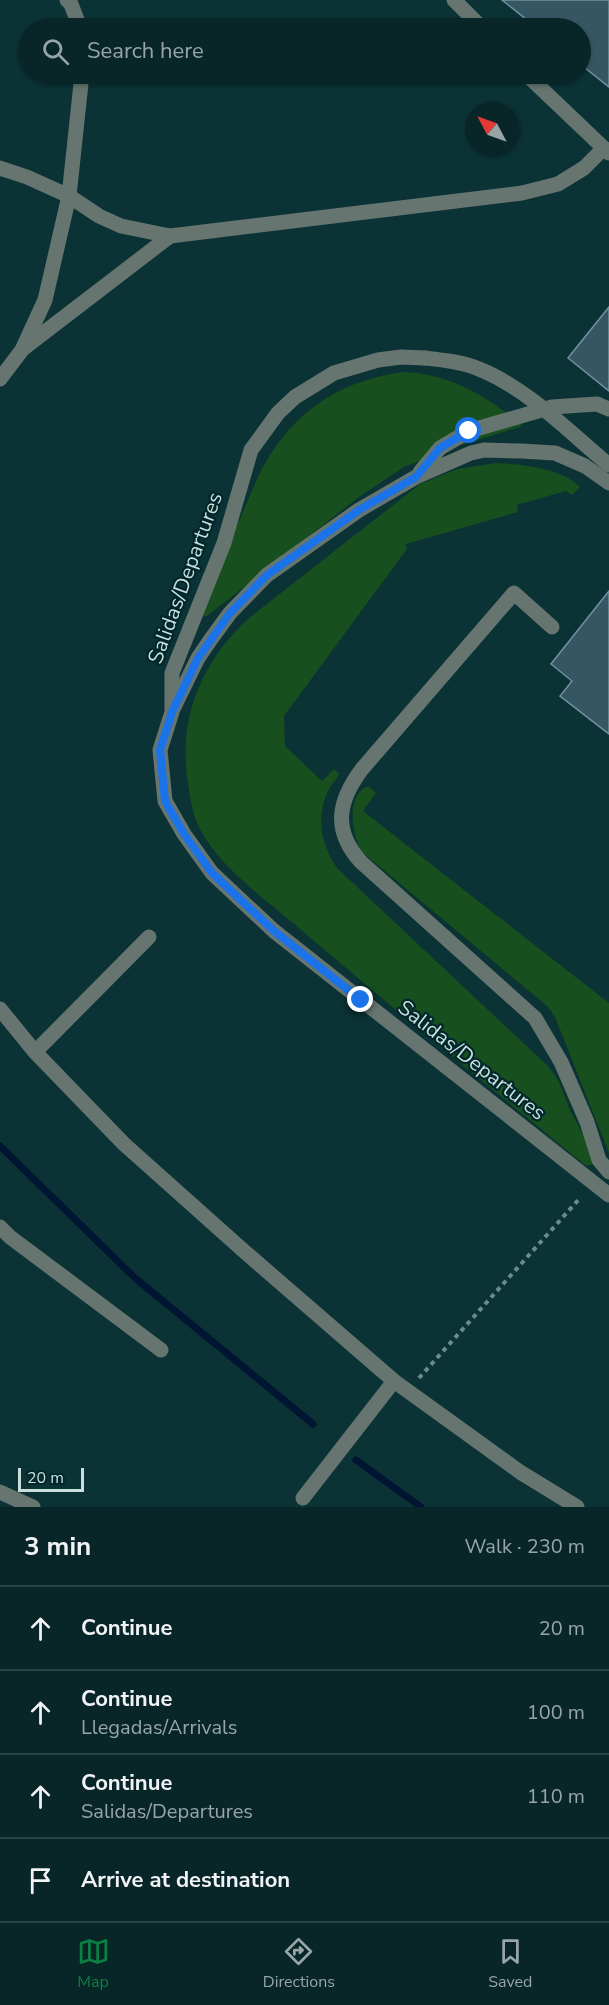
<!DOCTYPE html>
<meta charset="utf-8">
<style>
:root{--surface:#082627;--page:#112e2f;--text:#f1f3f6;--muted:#98a5a7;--line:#294344;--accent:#0b8043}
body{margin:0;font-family:"Nunito Sans",sans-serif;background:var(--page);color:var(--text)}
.compass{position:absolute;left:465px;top:102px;width:54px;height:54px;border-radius:50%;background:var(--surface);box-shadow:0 2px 4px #0004;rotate:311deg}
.scale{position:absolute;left:18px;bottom:15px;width:66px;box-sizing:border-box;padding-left:6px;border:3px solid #cadede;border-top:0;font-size:16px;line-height:21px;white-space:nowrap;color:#cadede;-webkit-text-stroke:4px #00282a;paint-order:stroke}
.stop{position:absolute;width:18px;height:18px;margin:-14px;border:4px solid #1a73e8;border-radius:50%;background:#fff}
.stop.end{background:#1a73e8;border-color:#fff;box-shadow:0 2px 6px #0008}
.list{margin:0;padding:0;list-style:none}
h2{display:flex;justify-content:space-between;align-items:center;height:78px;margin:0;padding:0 24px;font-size:26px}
h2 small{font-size:20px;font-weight:400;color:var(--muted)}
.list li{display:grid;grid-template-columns:39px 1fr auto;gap:18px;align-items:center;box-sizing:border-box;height:84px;padding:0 24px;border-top:2px solid var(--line)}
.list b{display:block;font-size:22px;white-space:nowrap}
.list p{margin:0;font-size:20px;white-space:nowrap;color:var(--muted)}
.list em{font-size:20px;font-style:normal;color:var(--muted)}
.icon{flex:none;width:33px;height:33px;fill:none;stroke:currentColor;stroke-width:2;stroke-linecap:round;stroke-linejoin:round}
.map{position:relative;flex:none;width:609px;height:1507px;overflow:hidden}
.search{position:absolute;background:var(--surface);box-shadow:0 2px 4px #0004;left:18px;right:18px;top:18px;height:66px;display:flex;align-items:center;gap:15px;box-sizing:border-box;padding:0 21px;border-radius:33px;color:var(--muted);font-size:22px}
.sheet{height:414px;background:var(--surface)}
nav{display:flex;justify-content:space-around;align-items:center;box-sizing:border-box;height:84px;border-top:2px solid var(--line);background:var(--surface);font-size:16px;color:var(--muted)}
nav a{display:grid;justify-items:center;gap:3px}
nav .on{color:var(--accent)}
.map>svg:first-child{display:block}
.green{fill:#174f1f}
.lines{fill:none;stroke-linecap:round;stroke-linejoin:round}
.stream{stroke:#001532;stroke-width:7}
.building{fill:#375663;stroke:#70919f;stroke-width:1.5}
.path{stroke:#6e8b8c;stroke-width:4;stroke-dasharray:4.5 4.5;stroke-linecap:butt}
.minor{stroke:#667570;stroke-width:15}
.minor-bridge{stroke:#667570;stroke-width:15}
.route{stroke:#1a73e8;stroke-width:8}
.labels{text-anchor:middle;stroke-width:4.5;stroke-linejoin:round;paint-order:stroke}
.street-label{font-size:21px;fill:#cadede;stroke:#00282a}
</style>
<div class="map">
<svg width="609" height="1507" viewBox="0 0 609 1507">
<rect width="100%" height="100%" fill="#0b3234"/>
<g class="green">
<path d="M 403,372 C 451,374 487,396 523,426 L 454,447 L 404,467 L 359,497 L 207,616 L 200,617 L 199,614 L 257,479 C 286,417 335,381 403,372 Z"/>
<path d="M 496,463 C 520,464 562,468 580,487 L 572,495 L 566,491 L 517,505 L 518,512 L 406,544 L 407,549 L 284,716 L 285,746 L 322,781 L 334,769 L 339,773 C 337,780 332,783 329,789 C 315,817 321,845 338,869 L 549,1067 L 559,1082 L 570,1110 L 595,1157 L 594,1164 L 586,1166 C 492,1089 398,1013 306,934 C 271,903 221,870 200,829 C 193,816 191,803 189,789 C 176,722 200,663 249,618 L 420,484 L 457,469 Z"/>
<path d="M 368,786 L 376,793 L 363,811 L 609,1003 L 609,1153 L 555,1017 L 548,1007 L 362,852 C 352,836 345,795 368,786 Z"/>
</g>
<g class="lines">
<g class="stream">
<path d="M 0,1146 L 135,1278 L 313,1424"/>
<path d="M 356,1460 L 421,1507"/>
</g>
</g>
<g class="building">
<path d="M 502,0 L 609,0 L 609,87 L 580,64 L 580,28 L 537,28 Z"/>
<path d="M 609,307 L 609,391 L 568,358 Z"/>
<path d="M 609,591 L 609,734 L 560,696 L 572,681 L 551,664 Z"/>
</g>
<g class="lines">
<path class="path" d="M 419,1378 L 580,1198"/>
<g class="minor">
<path d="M 67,0 L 71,4 L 80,28"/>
<path d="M 454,0 L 482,28"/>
<path d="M 526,74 L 609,153"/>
<path d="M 0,168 L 27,177 L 69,196 L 99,216 L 121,226 L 170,236 L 522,193 L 558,184 L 584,168 L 604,148"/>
<path d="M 24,348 L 170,236"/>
<path d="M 425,358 L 401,357 L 378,360 L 334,373 L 295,397 L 278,413 L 251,450 L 224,543 L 172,673 L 172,712 L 160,750 L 165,801 L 184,834 L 212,873 L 274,931 L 609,1195"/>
<path d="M 0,379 L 22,350 L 45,300 L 69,196 L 82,74"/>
<path d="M 420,472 L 440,448 L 469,431 L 552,407 L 597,404 L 609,409"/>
<path d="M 552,627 L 514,593 L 362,769 C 338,801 332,830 361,862 L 535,1018 L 561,1062 L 587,1122 L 599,1160 L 609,1172"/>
<path d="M 173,709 L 198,658 L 211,639 L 230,613 L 267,575 L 359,510 L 416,477 L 471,453 L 484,450 L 521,451 L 555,453 L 585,466 L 609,483"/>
<path d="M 0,1009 L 35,1052 L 124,1144 L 245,1252 L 394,1381 L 520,1472 L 577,1507"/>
<path d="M 35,1052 L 149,937"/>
<path d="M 0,1227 L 10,1237 L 161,1350"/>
<path d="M 0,1492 L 33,1507"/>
<path d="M 303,1498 L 394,1381"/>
</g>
<path class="minor-bridge" d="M 425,358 C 443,360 462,362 479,369 C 527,388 569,432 609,465"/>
</g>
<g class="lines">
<path class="route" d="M 361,1000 L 274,931 L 212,873 L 184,834 L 165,801 L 160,750 L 172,712 L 198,658 L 230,613 L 267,575 L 359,510 L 416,477 L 440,448 L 469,431"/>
</g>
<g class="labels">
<g class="street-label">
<text transform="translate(185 578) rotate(-70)" y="7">Salidas/Departures</text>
<text transform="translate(472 1060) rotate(38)" y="7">Salidas/Departures</text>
</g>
</g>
</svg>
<svg class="compass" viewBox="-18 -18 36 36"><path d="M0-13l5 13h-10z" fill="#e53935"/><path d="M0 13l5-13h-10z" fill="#98a5a7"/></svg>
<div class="scale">20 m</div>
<div class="stop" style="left:469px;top:431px"></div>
<div class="stop end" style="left:361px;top:1000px"></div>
<div class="search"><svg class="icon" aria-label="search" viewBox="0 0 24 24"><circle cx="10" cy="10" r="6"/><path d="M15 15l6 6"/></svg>Search here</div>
</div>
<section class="sheet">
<h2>3 min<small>Walk · 230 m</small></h2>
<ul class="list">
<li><svg class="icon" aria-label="ahead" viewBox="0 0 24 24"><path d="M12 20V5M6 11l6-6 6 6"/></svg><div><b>Continue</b></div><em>20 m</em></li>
<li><svg class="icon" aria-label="ahead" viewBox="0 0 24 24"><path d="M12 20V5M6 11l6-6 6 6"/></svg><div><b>Continue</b><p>Llegadas/Arrivals</p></div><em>100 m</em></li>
<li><svg class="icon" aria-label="ahead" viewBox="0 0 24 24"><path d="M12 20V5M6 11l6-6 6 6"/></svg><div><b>Continue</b><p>Salidas/Departures</p></div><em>110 m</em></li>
<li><svg class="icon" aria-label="arrive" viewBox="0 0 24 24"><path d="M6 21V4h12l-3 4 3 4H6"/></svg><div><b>Arrive at destination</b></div></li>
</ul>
</section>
<nav>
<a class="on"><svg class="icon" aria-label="map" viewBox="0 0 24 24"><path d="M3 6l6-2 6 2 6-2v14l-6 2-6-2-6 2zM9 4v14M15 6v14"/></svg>Map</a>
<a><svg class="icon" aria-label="directions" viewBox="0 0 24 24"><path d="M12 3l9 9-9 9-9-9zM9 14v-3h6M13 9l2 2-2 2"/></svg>Directions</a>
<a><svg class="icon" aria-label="saved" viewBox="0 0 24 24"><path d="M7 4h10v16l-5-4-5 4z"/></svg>Saved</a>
</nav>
